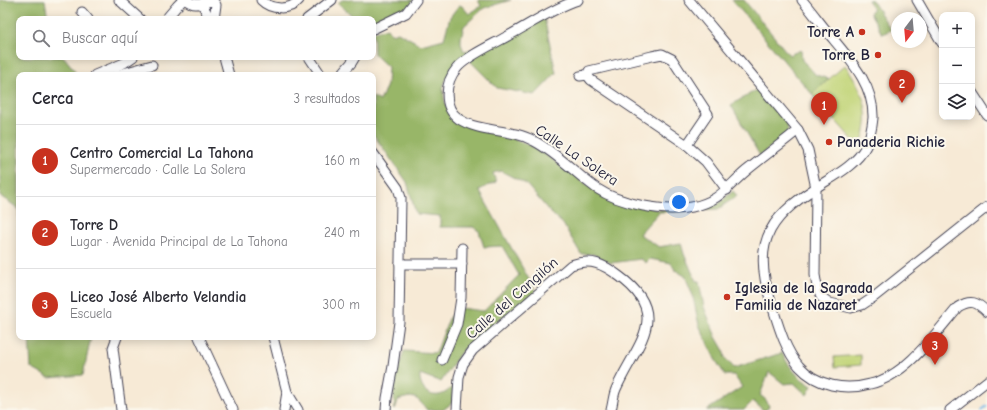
<!DOCTYPE html>
<html lang="es">
<meta charset="utf-8">
<style>
:root{--surface:#fff;--page:#f7f7f7;--text:#2b2b33;--muted:#7c7c81;--line:#e1e1e2;--accent:#c8321e}
body{margin:0;font-family:"Comic Neue",sans-serif;background:var(--page);color:var(--text)}
.controls{position:absolute;right:12px;top:12px;display:grid;overflow:hidden;border-radius:8px;box-shadow:0 2px 10px #0003}
.controls button{width:36px;height:36px;display:grid;place-items:center;padding:0;border:0;border-bottom:1px solid var(--line);background:var(--surface);color:var(--text);font:20px sans-serif}
.compass{position:absolute;left:891px;top:12px;width:36px;height:36px;border-radius:50%;background:var(--surface);box-shadow:0 2px 10px #0003;rotate:196deg}
.you{position:absolute;left:679px;top:202px;width:14px;height:14px;margin:-10px;border:3px solid #fff;border-radius:50%;background:#1a73e8;box-shadow:0 0 0 6px #1a73e833}
.badge{display:grid;place-items:center;width:26px;height:26px;border-radius:50%;background:var(--accent);color:#fff;font-size:13px;font-weight:700}
.pin{position:absolute;translate:-50% -33px;filter:drop-shadow(0 1px 2px #0008)}
.pin::after{content:'';position:absolute;top:21px;width:14px;height:12px;background:inherit;clip-path:polygon(0 0,100% 0,50% 100%)}
.list{margin:0;padding:0;list-style:none}
h2{display:flex;justify-content:space-between;align-items:center;height:52px;margin:0;padding:0 16px;font-size:17px}
h2 small{font-size:13px;font-weight:400;color:var(--muted)}
.list li{display:grid;grid-template-columns:26px 1fr auto;gap:12px;align-items:center;box-sizing:border-box;height:72px;padding:0 16px;border-top:1px solid var(--line)}
.list b{display:block;font-size:15px;white-space:nowrap}
.list p{margin:0;font-size:13px;white-space:nowrap;color:var(--muted)}
.list em{font-size:13px;font-style:normal;color:var(--muted)}
.icon{flex:none;width:22px;height:22px;fill:none;stroke:currentColor;stroke-width:2;stroke-linecap:round;stroke-linejoin:round}
.map{position:relative;flex:none;width:987px;height:410px;overflow:hidden}
.search{position:absolute;background:var(--surface);box-shadow:0 2px 10px #0003;left:16px;top:16px;width:360px;height:44px;display:flex;align-items:center;gap:10px;box-sizing:border-box;padding:0 14px;border-radius:8px;color:var(--muted);font-size:15px}
.panel{position:absolute;background:var(--surface);box-shadow:0 2px 10px #0003;left:16px;top:72px;width:360px;height:268px;border-radius:8px}
.map>svg:first-child{display:block}
.green{fill:#c1d477;stroke:#727b59}
.forest{fill:#98b668;stroke:#5d6c52}
.lines{fill:none;stroke-linecap:round;stroke-linejoin:round}
.stream{stroke:#73b9ea;stroke-width:2}
.minor-casing{stroke:#424052;stroke-width:11}
.minor{stroke:#fff;stroke-width:9}
.poi-dot{fill:#c8321e;stroke:#fbf7ec;stroke-width:1.5}
.labels{text-anchor:middle;stroke-width:4;stroke-linejoin:round;paint-order:stroke}
.poi-label{font-size:15px;font-weight:bold;fill:#22223b;stroke:#fbf7ec;text-anchor:end}
.street-label{font-size:15px;fill:#22223b;stroke:#fbf7ec}
</style>
<div class="map">
<svg width="987" height="410" viewBox="0 0 987 410">
<rect width="100%" height="100%" fill="#fbf7ec"/>
<filter id="ink" filterUnits="userSpaceOnUse"><feTurbulence type="fractalNoise" baseFrequency=".025" numOctaves="2"/><feDisplacementMap in="SourceGraphic" scale="8" xChannelSelector="R" yChannelSelector="G"/><feConvolveMatrix kernelMatrix="1 2 1 2 8 2 1 2 1" color-interpolation-filters="sRGB"/></filter>
<filter id="wash" filterUnits="userSpaceOnUse"><feTurbulence type="fractalNoise" baseFrequency=".012" numOctaves="4" result="noise"/><feDisplacementMap in="SourceGraphic" scale="16" xChannelSelector="R" yChannelSelector="G"/><feGaussianBlur stdDeviation="0.9" result="paint"/><feColorMatrix in="noise" values="0 0 0 0 0 0 0 0 0 0 0 0 0 0 0 0 0 1.4 0 .05"/><feComposite in="paint" operator="in"/></filter>
<g filter="url(#wash)">
<rect width="100%" height="100%" fill="#f7ead6"/>
<g class="green">
<path d="M 845,65 C 864,90 874,119 859,147 L 812,94 Z"/>
<path d="M 861,355 L 861,365 L 835,367 L 834,357 Z"/>
</g>
<g class="forest">
<path d="M 0,0 L 45,0 L 48,19 L 19,19 L 19,57 L 64,57 L 75,71 L 74,75 L 19,75 L 19,217 L 18,208 L 0,196 Z"/>
<path d="M 342,0 L 414,0 L 404,12 L 373,26 L 373,19 L 356,19 L 338,3 Z"/>
<path d="M 478,0 L 511,0 L 484,8 L 464,26 L 461,38 L 461,44 L 464,51 L 485,47 L 544,17 L 556,73 L 535,95 L 497,88 L 468,59 L 446,79 L 443,88 L 444,98 L 447,108 L 476,129 L 510,138 L 530,145 L 545,154 L 599,193 L 658,210 L 717,205 L 733,191 L 737,196 L 718,209 L 659,212 L 639,234 L 659,247 L 681,243 L 684,254 L 696,281 L 699,281 L 704,307 L 716,337 L 723,349 L 725,358 L 734,368 L 782,353 C 789,367 798,378 812,386 L 807,395 L 794,383 L 784,384 L 769,372 L 760,395 L 766,400 L 769,406 L 766,410 L 763,410 L 753,401 L 744,410 L 707,410 L 742,387 L 734,375 L 725,375 L 715,359 L 699,325 L 692,293 L 685,276 L 675,270 L 671,263 L 650,259 L 646,263 L 641,259 L 611,263 L 593,254 L 581,254 L 563,224 L 550,212 L 526,184 L 501,171 L 493,173 L 496,182 L 479,190 L 536,292 L 491,325 L 461,352 L 441,382 L 420,374 C 419,386 426,397 439,395 C 445,394 449,390 453,386 L 452,403 L 443,410 L 427,410 C 416,396 414,395 398,400 L 395,410 L 393,387 L 404,351 L 436,353 L 450,316 L 460,308 L 484,311 L 519,275 L 502,246 L 484,247 L 479,231 L 473,227 L 440,227 L 440,216 L 416,214 L 407,182 L 373,134 L 373,97 L 380,101 L 387,85 L 388,67 L 374,54 L 373,32 L 387,28 L 391,34 L 398,32 L 421,45 L 444,39 L 450,17 L 459,5 L 462,6 L 469,14 L 481,6 Z"/>
<path d="M 732,0 L 744,0 L 789,55 L 801,50 L 802,60 L 816,75 L 829,79 L 812,94 Z"/>
<path d="M 868,0 L 872,0 L 891,30 L 882,34 L 870,13 L 873,9 Z"/>
<path d="M 758,89 L 786,121 L 788,128 L 787,134 L 760,156 L 731,105 Z"/>
<path d="M 29,337 L 91,337 L 83,375 L 49,378 L 31,368 Z"/>
</g>
<g class="lines">
<path class="stream" d="M 982,410 L 987,406"/>
</g>
</g>
<g filter="url(#ink)">
<g class="lines">
<g class="minor-casing">
<g id="minor">
<path d="M 119,0 L 140,19"/>
<path d="M 186,0 C 197,8 202,2 213,1 L 216,5 L 214,19"/>
<path d="M 261,0 C 271,10 290,11 299,0"/>
<path d="M 578,0 C 553,8 529,25 506,37 C 492,45 467,56 457,68 C 445,82 442,107 459,119 C 480,133 511,128 534,141 C 557,153 575,173 596,188 C 620,204 664,213 692,207 C 720,201 726,188 746,171 C 763,157 781,144 798,130"/>
<path d="M 689,0 L 798,130 L 808,150 L 816,188 L 815,275 L 817,287 L 821,297 L 830,303 L 851,308 L 862,305 L 874,297 L 987,207"/>
<path d="M 802,0 C 813,13 823,27 834,40 C 853,63 874,87 873,118 C 872,128 870,138 866,146 C 858,162 840,173 825,182 C 773,214 750,238 771,302 C 778,324 784,348 799,366 C 817,386 845,391 870,384 C 906,376 935,334 958,307 C 971,299 977,302 987,312"/>
<path d="M 917,0 L 942,43"/>
<path d="M 202,4 L 210,19"/>
<path d="M 82,12 L 88,19"/>
<path d="M 166,19 L 177,6 L 183,0"/>
<path d="M 307,19 L 332,0"/>
<path d="M 373,29 L 406,13 L 416,0"/>
<path d="M 224,57 L 229,75"/>
<path d="M 309,57 L 321,75"/>
<path d="M 95,75 L 124,63 L 133,57"/>
<path d="M 116,75 L 152,65"/>
<path d="M 341,75 L 352,62 L 355,57"/>
<path d="M 587,75 L 591,80 L 687,145 L 706,162 L 727,190"/>
<path d="M 580,76 L 587,75 L 589,71 L 652,56 L 662,54 L 672,59 L 708,114 L 687,145"/>
<path d="M 972,92 L 987,115"/>
<path d="M 373,153 L 398,188 L 401,198 L 399,322 L 393,366 L 387,398 L 386,410"/>
<path d="M 400,264 L 462,264"/>
<path d="M 117,337 L 113,348 L 121,410"/>
<path d="M 199,337 L 233,410"/>
<path d="M 273,337 L 287,392 L 298,410"/>
<path d="M 442,360 L 457,324 L 461,298 L 462,248"/>
<path d="M 284,410 L 287,392"/>
<path d="M 457,410 L 459,377 L 463,364 L 473,350 L 571,265 C 591,258 603,264 619,276 C 673,315 636,344 616,389 C 613,396 613,403 611,410"/>
<path d="M 950,410 L 987,381"/>
</g>
</g>
<use href="#minor" class="minor"/>
</g>
</g>
<g class="poi-dot">
<circle cx="862" cy="32" r="4"/>
<circle cx="878" cy="55" r="4"/>
<circle cx="829" cy="142" r="4"/>
<circle cx="727" cy="297" r="4"/>
</g>
<g class="labels">
<g class="poi-label">
<text x="854" y="37">Torre A</text>
<text x="870" y="60">Torre B</text>
<text x="837" y="147" text-anchor="start">Panaderia Richie</text>
<text x="735" y="293" text-anchor="start">Iglesia de la Sagrada<tspan x="735" dy="17">Familia de Nazaret</tspan></text>
</g>
<g class="street-label">
<text transform="translate(577 155) rotate(34)" y="5">Calle La Solera</text>
<text transform="translate(512 298) rotate(-41)" y="5">Calle del Cangilón</text>
</g>
</g>
</svg>
<div class="controls">
<button>+</button>
<button>−</button>
<button><svg class="icon" aria-label="layers" viewBox="0 0 24 24"><path d="M12 4l9 5-9 5-9-5zM3 14l9 5 9-5"/></svg></button>
</div>
<svg class="compass" viewBox="-18 -18 36 36"><path d="M0-13l5 13h-10z" fill="#e53935"/><path d="M0 13l5-13h-10z" fill="#7c7c81"/></svg>
<div class="you"></div>
<div class="pin badge" style="left:824px;top:125px">1</div>
<div class="pin badge" style="left:902px;top:103px">2</div>
<div class="pin badge" style="left:935px;top:365px">3</div>
<div class="search"><svg class="icon" aria-label="search" viewBox="0 0 24 24"><circle cx="10" cy="10" r="6"/><path d="M15 15l6 6"/></svg>Buscar aquí</div>
<section class="panel">
<h2>Cerca<small>3 resultados</small></h2>
<ul class="list">
<li><span class="badge">1</span><div><b>Centro Comercial La Tahona</b><p>Supermercado · Calle La Solera</p></div><em>160 m</em></li>
<li><span class="badge">2</span><div><b>Torre D</b><p>Lugar · Avenida Principal de La Tahona</p></div><em>240 m</em></li>
<li><span class="badge">3</span><div><b>Liceo José Alberto Velandia</b><p>Escuela</p></div><em>300 m</em></li>
</ul>
</section>
</div>
